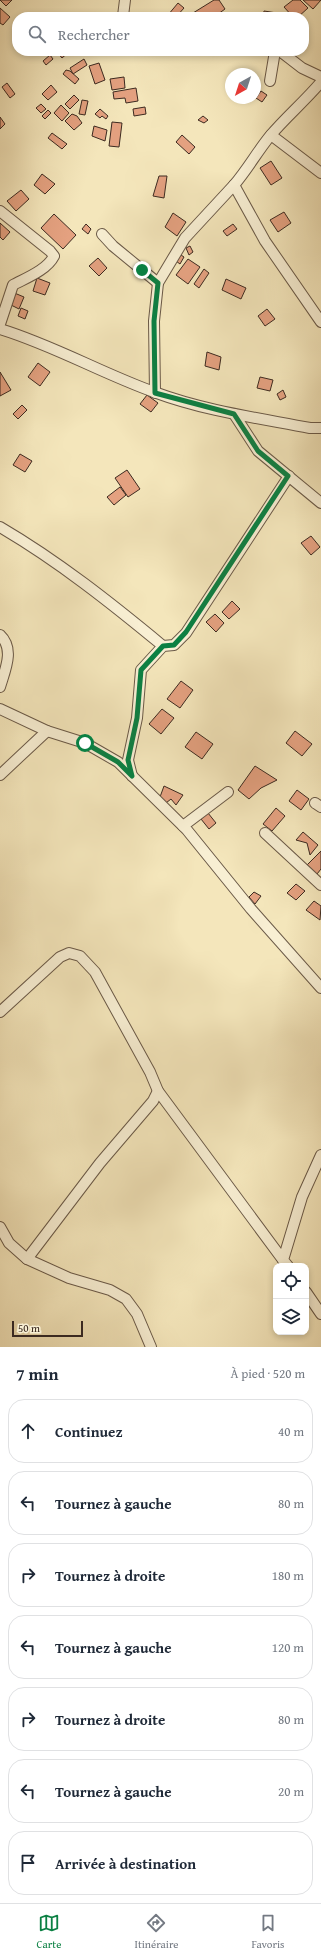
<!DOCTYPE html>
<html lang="fr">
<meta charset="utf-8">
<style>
:root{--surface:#fff;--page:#f2f2f3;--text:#1f2937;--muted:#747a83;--line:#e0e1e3;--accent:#0b8043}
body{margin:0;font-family:"Gentium Book Plus",serif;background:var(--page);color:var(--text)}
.controls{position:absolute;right:12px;bottom:12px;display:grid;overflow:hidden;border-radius:8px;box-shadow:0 2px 6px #0003}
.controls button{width:36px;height:36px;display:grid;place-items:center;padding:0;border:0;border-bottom:1px solid var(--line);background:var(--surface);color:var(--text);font:20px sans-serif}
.compass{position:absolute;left:225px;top:68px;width:36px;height:36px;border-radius:50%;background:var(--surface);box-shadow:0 2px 6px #0003;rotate:219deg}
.scale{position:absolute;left:12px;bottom:10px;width:71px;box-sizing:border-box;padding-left:4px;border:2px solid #3c2a20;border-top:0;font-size:11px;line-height:14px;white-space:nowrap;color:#3c2a20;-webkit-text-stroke:3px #f8efd3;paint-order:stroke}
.stop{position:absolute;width:12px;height:12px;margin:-9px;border:3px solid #0b8043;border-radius:50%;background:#fff}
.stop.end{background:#0b8043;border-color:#fff;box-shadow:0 1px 4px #0008}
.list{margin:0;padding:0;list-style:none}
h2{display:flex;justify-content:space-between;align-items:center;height:52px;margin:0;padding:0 16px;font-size:17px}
h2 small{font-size:13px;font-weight:400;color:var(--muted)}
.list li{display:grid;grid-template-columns:26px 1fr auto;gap:12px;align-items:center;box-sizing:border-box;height:64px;margin:0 8px 8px;padding:0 8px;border:1px solid var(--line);border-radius:16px}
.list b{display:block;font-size:15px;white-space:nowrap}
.list em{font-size:13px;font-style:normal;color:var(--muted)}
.icon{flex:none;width:22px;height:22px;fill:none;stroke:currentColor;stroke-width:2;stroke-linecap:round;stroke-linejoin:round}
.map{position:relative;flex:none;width:321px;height:1347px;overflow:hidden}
.search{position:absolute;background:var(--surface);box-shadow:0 2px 6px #0003;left:12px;right:12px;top:12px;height:44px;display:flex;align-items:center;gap:10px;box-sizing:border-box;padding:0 14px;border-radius:16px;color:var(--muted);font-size:15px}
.sheet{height:556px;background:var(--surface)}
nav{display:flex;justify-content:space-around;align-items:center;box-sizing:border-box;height:56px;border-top:1px solid var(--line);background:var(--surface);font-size:11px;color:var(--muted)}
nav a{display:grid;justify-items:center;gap:2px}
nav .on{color:var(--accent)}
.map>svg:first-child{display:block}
.building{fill:#e4a180;stroke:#3c2a20}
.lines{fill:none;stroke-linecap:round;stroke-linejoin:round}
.minor-casing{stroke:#6a5947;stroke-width:12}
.minor{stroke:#f8efd3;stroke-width:10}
.route{stroke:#0b8043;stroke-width:5}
</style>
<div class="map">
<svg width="321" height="1347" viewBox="0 0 321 1347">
<rect width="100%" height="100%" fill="#f4e6bb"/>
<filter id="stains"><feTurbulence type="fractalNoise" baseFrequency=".005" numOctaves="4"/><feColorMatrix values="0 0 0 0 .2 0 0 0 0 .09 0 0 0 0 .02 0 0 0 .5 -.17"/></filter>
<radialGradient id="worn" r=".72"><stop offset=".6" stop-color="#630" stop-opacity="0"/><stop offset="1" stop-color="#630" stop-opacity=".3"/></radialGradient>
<g class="building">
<path d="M 0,0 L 12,0 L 6,6 Z"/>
<path d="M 214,0 L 219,0 L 225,9 L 214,17 L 195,17 L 193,13 Z"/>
<path d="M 293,0 L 300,0 L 308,8 L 298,17 L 293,17 L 284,7 Z"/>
<path d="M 303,0 L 321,0 L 313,9 Z"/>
<path d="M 178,3 L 184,8 L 176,17 L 170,17 L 168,15 Z"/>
<path d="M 0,8 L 10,17 L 3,25 L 0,23 Z"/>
<path d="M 264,11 L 277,13 L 277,17 L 263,17 Z"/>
<path d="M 59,51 L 70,51 L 62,58 L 57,52 Z"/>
<path d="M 50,55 L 53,59 L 46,65 L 43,61 Z"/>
<path d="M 84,59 L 87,65 L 73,74 L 70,68 Z"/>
<path d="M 99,63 L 105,80 L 95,84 L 89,66 Z"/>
<path d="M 66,70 L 70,71 L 79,79 L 75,84 L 63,74 Z"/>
<path d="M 124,77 L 125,88 L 112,90 L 110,79 Z"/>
<path d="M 7,83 L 15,94 L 10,98 L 2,87 Z"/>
<path d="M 51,85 L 57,92 L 48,100 L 42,94 Z"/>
<path d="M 136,88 L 138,101 L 126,103 L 125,98 L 114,99 L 113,92 Z"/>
<path d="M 261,91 L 267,95 L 262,102 L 256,98 Z"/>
<path d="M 74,95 L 79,100 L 70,109 L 65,104 Z"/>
<path d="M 82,100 L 88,101 L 85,115 L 79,114 Z"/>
<path d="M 41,104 L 46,109 L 41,113 L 36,108 Z"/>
<path d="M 61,105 L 69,113 L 62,121 L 54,113 Z"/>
<path d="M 145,107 L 146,114 L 134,116 L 133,109 Z"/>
<path d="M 100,109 L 108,116 L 106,119 L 102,116 L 100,118 L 95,114 Z"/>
<path d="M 48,110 L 51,113 L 45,119 L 42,116 Z"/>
<path d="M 72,114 L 77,116 L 82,123 L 74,130 L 65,121 Z"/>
<path d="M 203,116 L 208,120 L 204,123 L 198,120 Z"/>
<path d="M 0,117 L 5,124 L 0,129 Z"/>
<path d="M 112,122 L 122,123 L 119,147 L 109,146 Z"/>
<path d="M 94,126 L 107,130 L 105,141 L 92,136 Z"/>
<path d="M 52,133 L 67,144 L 62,149 L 48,138 Z"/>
<path d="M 182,135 L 195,147 L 189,154 L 176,142 Z"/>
<path d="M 271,161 L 282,178 L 271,185 L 260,168 Z"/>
<path d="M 42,174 L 55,184 L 45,194 L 34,185 Z"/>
<path d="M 159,176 L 167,176 L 164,198 L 153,196 Z"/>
<path d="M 21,190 L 29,199 L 16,211 L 7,201 Z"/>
<path d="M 284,212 L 291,223 L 278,232 L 270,220 Z"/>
<path d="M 173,213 L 186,222 L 177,236 L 165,227 Z"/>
<path d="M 54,214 L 76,235 L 63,249 L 41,228 Z"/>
<path d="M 0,223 L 10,232 L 3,240 L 0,237 Z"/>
<path d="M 86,224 L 91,229 L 88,234 L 82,229 Z"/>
<path d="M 233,224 L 237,229 L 227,236 L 223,231 Z"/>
<path d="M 190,246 L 193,252 L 189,255 L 186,248 Z"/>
<path d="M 181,255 L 184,257 L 180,264 L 176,261 Z"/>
<path d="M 98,258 L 107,268 L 99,276 L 89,266 Z"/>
<path d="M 188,259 L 200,267 L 188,284 L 176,275 Z"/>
<path d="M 204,269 L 209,273 L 199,288 L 194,284 Z"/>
<path d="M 37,278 L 50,283 L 45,295 L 33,291 Z"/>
<path d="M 226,279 L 246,288 L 241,299 L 222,290 Z"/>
<path d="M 12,292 L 24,297 L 19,309 L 7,303 Z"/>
<path d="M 21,308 L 28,311 L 25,319 L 18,316 Z"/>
<path d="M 267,309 L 275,319 L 265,326 L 258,316 Z"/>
<path d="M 207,352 L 221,357 L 219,370 L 205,366 Z"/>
<path d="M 38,363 L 50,372 L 40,386 L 28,377 Z"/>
<path d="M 0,372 L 11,390 L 0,396 Z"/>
<path d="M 260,377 L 273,380 L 270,391 L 257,388 Z"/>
<path d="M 283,390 L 286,397 L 280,400 L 277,394 Z"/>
<path d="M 147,395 L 158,403 L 151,412 L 140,404 Z"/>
<path d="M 22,405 L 27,410 L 18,419 L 13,414 Z"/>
<path d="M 20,454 L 32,461 L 25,472 L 13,465 Z"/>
<path d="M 127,470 L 140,489 L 128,497 L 115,478 Z"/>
<path d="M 120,487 L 126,495 L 114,505 L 107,497 Z"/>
<path d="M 311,536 L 320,547 L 311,555 L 301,543 Z"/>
<path d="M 232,601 L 240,609 L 229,619 L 222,612 Z"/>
<path d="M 215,614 L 224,623 L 216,632 L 206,622 Z"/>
<path d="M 181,681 L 193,690 L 180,708 L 167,699 Z"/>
<path d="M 162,709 L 174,718 L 161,734 L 149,724 Z"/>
<path d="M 295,731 L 312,744 L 302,756 L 286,743 Z"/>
<path d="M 196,732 L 213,744 L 202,759 L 185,747 Z"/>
<path d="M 255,766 L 277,780 L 261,788 L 249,799 L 238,790 Z"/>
<path d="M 164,786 L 183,795 L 176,805 L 171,799 L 166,803 L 160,797 Z"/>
<path d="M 297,790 L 309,799 L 301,810 L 289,801 Z"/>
<path d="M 276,808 L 285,816 L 272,831 L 263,824 Z"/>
<path d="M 208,813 L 216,823 L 209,829 L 201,819 Z"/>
<path d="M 303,832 L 318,845 L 310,855 L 307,843 L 296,840 Z"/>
<path d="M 321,851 L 321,869 L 317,874 L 307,865 Z"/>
<path d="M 296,884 L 305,891 L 296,900 L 287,893 Z"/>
<path d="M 254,892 L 261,896 L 255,904 L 249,897 Z"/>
<path d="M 314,901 L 321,906 L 320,920 L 306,910 Z"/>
</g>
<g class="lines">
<g class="minor-casing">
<g id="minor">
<path d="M 123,16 L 125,0"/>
<path d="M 280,51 L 302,68 L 321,77"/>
<path d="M 270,81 L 275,51"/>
<path d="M 271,135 L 321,173"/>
<path d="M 234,185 C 247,170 257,152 270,136 C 286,117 305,101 321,82"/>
<path d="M 0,211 L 50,251 L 54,256 C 47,270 26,278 13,285 L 0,324"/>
<path d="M 102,234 L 113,246 L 158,283"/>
<path d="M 0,329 C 53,345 101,373 154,392 C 205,411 258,418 310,428 L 321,428"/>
<path d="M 155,393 L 154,321 L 158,283 L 185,238 L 234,185 L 265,241 L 321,322"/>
<path d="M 234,414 L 258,451 L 321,503"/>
<path d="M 0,527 C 58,561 111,603 163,646"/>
<path d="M 0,635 C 15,649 5,670 0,687"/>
<path d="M 0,709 L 47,731 L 85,743 L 118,762 L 187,830 L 251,909 L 321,988"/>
<path d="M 0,775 L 47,731"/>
<path d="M 132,776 L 128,760 L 137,718 L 141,670 L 163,646 L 174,645 L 186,633 L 289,476"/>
<path d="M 315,803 L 321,807"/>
<path d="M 183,826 L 228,792"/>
<path d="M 265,833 L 321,885"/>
<path d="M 0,1012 L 60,957 L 69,953 L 80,956 L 95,972 L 150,1072 L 158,1091 L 283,1260"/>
<path d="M 0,1227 L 9,1243 L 27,1259 L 69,1278 L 110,1290 L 126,1299 L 137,1314 L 151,1347"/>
<path d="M 27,1259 L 100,1163 L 153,1101 L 158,1091"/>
<path d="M 288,1266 L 283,1260 L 302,1197 L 321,1155"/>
<path d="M 306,1292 L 321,1314"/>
</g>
</g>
<use href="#minor" class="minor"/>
</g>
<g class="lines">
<path class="route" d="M 85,743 L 118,762 L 132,776 L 128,760 L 137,718 L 141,670 L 163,646 L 174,645 L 186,632 L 288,476 L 258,451 L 234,414 L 155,393 L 154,321 L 158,283 L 142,270"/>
</g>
<rect width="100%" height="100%" filter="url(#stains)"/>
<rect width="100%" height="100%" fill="url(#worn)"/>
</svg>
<div class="controls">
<button><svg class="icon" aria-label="locate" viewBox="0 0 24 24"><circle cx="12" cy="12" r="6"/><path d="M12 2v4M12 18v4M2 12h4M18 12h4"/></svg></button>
<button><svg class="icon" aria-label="layers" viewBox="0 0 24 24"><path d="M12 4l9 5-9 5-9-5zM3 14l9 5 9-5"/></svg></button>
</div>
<svg class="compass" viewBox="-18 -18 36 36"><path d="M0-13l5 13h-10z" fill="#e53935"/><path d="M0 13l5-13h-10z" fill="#747a83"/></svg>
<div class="scale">50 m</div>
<div class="stop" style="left:85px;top:743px"></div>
<div class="stop end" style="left:142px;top:270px"></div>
<div class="search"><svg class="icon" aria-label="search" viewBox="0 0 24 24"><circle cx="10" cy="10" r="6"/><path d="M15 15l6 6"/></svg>Rechercher</div>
</div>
<section class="sheet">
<h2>7 min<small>À pied · 520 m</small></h2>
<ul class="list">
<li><svg class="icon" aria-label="ahead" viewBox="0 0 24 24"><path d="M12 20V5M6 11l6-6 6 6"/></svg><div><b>Continuez</b></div><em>40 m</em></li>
<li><svg class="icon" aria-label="left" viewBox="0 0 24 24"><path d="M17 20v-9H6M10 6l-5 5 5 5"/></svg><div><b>Tournez à gauche</b></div><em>80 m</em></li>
<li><svg class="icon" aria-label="right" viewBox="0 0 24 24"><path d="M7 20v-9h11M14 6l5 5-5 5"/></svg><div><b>Tournez à droite</b></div><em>180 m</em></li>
<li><svg class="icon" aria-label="left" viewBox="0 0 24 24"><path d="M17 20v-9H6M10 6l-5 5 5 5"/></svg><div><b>Tournez à gauche</b></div><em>120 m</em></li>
<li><svg class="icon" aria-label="right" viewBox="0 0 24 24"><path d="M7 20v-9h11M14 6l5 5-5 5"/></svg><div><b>Tournez à droite</b></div><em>80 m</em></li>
<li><svg class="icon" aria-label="left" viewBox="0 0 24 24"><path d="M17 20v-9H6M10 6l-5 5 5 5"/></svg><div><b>Tournez à gauche</b></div><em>20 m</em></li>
<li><svg class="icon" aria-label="arrive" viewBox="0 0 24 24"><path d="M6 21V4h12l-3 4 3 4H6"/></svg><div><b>Arrivée à destination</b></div></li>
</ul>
</section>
<nav>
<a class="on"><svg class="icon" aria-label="map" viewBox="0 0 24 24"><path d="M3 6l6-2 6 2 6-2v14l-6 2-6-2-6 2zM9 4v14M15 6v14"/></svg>Carte</a>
<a><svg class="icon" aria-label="directions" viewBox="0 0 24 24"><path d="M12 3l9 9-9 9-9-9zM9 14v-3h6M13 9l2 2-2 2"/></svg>Itinéraire</a>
<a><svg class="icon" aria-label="saved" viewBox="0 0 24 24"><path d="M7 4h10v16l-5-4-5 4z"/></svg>Favoris</a>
</nav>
